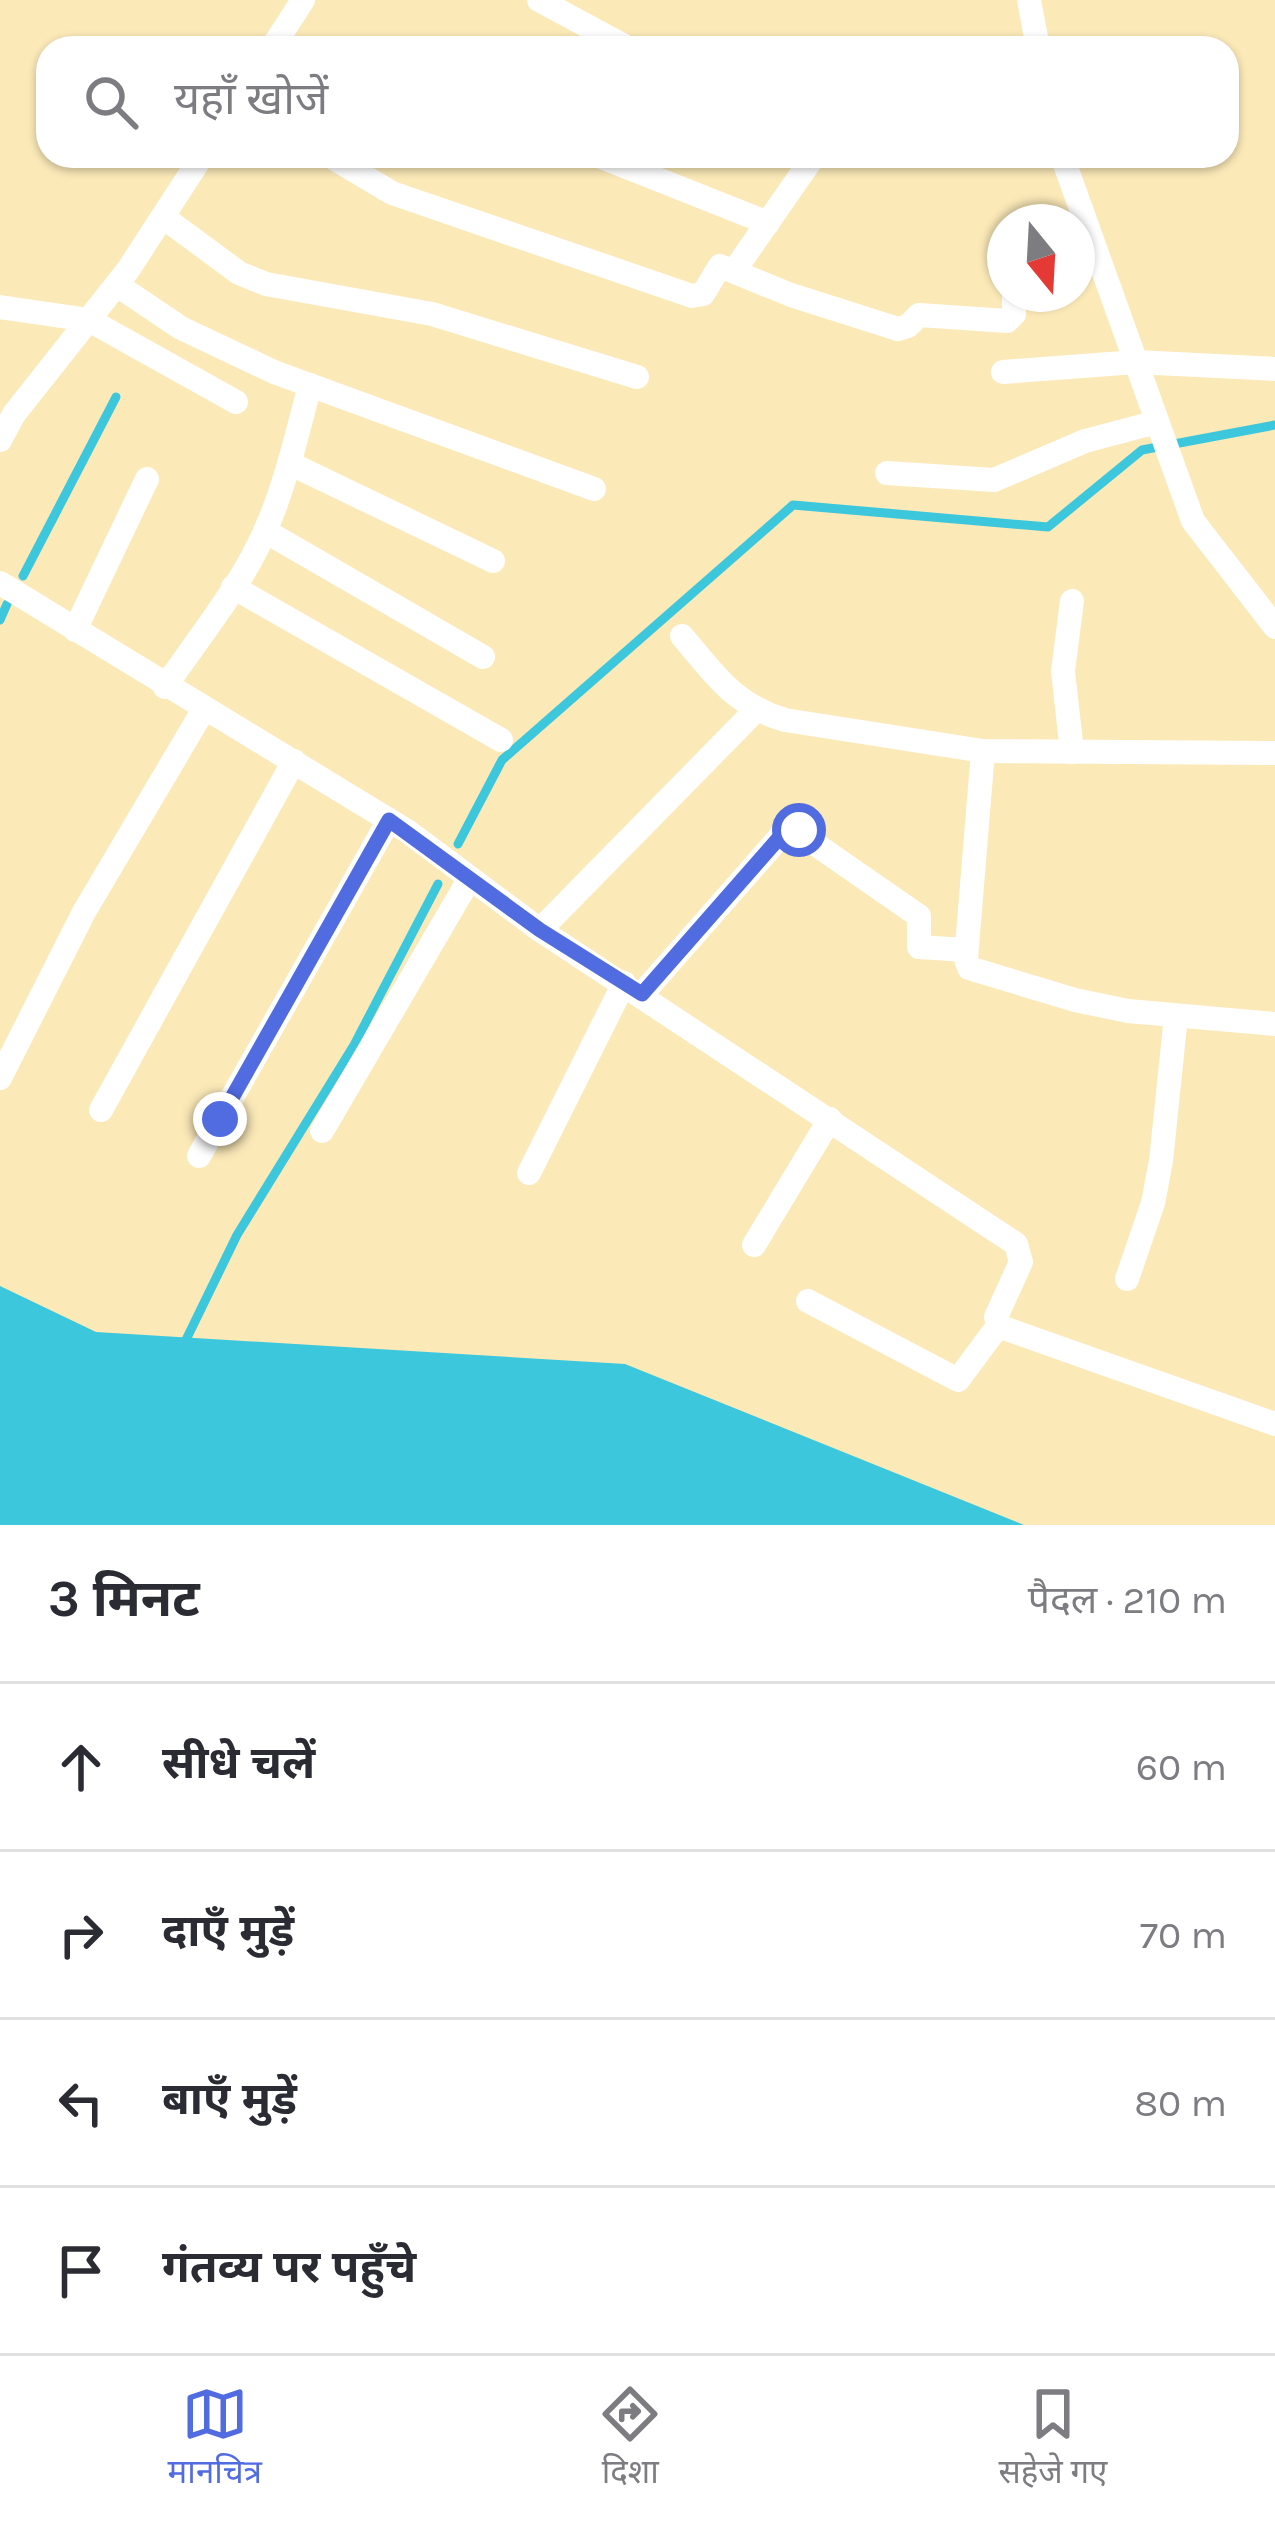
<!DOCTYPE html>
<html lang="hi">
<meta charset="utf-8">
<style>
:root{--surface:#fff;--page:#f7f7f7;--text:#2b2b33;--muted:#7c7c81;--line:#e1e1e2;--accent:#516be0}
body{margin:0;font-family:Karla,"Noto Sans Devanagari",sans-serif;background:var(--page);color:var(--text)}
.compass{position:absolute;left:987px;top:204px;width:108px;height:108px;border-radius:50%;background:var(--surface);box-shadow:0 3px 9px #0004;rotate:162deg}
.stop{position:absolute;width:36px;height:36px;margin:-27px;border:9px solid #516be0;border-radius:50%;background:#fff}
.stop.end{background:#516be0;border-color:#fff;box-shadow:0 3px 12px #0008}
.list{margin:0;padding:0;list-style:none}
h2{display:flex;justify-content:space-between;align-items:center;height:156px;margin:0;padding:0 48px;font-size:51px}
h2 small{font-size:39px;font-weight:400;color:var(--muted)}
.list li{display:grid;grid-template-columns:78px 1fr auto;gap:36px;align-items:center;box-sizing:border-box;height:168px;padding:0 48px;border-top:3px solid var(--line)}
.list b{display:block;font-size:45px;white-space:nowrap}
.list em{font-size:39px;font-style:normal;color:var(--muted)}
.icon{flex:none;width:66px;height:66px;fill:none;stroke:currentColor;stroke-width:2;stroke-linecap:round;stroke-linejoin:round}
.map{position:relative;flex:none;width:1275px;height:1525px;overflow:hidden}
.search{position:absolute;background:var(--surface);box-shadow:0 3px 9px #0004;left:36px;right:36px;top:36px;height:132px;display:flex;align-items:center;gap:30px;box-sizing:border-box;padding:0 42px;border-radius:36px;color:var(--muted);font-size:45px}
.sheet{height:828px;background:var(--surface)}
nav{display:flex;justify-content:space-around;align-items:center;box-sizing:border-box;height:168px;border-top:3px solid var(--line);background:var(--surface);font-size:33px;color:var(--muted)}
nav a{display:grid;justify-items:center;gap:6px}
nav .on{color:var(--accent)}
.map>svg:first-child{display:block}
.water{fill:#3dc7dd}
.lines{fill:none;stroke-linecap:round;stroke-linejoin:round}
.stream{stroke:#3dc7dd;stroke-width:9}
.minor{stroke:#fff;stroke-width:24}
.route{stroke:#516be0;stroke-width:15}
</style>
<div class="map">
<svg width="1275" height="1525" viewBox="0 0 1275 1525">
<rect width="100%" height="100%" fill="#fbe9b8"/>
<path class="water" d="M 0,1286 L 96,1332 L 625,1364 L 1024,1525 L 0,1525 Z"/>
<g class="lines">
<g class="stream">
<path d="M 23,576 L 116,397"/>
<path d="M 0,620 L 7,604"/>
<path d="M 458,844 L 502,760 L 793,505 L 1048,527 L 1142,450 L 1275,425"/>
<path d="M 183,1346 L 237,1235 L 354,1045 L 438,884"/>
</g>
<g class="minor">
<path d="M 539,0 L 628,48"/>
<path d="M 1029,0 L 1038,48"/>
<path d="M 272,48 L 303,0"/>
<path d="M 330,156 L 392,193 L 692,296 L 703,294 L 720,266 L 791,295 L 898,329 L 908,326 L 919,315 L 1007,321 L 1014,314 L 1014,294"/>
<path d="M 599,156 L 768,223"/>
<path d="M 1062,156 L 1193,521 L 1275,627"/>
<path d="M 163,217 L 239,273 L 266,284 L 432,314 L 637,377"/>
<path d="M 734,271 L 814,156"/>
<path d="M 117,285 L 181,328 L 274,372 L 594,489"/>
<path d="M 0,307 L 89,320 L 236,402"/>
<path d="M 1003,372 L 1136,362 L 1275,369"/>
<path d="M 0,440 L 14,414 L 128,270 L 202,156"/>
<path d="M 289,463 L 493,561"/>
<path d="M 887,473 L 994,480 L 1085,441 L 1157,422"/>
<path d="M 265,531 L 483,657"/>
<path d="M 0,583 L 407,831 L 540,930 L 1016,1244 L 1021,1262 L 996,1317 L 998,1326 L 1275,1424"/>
<path d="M 233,587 L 501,740"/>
<path d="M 1072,601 L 1063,671 L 1072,752"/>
<path d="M 75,630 L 147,479"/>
<path d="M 682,636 C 715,675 734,705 785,720 L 983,751 L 1275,753"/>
<path d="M 165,687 C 200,636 242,585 266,529 C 286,483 297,434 310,385"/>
<path d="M 983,751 L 966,959 L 969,968 L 1075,1000 L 1128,1011 L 1275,1024"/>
<path d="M 540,930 L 755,711"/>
<path d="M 642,994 L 786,830 L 792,828 L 919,916 L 919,947 L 966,950"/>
<path d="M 0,1078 L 84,912 L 204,709"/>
<path d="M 101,1110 L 294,761"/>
<path d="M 322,1131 L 470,878"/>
<path d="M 199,1156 L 389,820"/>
<path d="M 529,1173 L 624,983"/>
<path d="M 754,1245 L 830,1119"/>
<path d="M 1127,1279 L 1153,1203 L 1161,1161 L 1176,1016"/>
<path d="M 808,1301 L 958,1380 L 998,1326"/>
</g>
</g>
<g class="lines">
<path class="route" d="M 220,1119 L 389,820 L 540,930 L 642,994 L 786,830 L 799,830"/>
</g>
</svg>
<svg class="compass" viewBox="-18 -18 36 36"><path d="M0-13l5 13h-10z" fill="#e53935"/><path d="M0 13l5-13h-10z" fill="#7c7c81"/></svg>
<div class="stop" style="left:799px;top:830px"></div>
<div class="stop end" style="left:220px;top:1119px"></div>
<div class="search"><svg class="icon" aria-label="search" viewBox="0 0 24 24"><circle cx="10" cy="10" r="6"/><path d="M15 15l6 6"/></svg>यहाँ खोजें</div>
</div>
<section class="sheet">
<h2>3 मिनट<small>पैदल · 210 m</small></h2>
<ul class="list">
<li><svg class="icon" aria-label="ahead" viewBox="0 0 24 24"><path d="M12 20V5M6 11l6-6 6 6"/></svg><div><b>सीधे चलें</b></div><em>60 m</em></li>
<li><svg class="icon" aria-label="right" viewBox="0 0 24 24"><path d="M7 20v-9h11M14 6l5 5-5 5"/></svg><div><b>दाएँ मुड़ें</b></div><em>70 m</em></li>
<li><svg class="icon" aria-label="left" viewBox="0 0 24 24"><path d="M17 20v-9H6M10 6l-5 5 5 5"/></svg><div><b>बाएँ मुड़ें</b></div><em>80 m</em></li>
<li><svg class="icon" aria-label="arrive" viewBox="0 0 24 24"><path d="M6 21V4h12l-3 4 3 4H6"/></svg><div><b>गंतव्य पर पहुँचे</b></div></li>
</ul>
</section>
<nav>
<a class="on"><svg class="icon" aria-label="map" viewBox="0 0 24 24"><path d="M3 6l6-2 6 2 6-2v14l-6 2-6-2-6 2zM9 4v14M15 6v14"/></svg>मानचित्र</a>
<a><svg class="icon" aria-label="directions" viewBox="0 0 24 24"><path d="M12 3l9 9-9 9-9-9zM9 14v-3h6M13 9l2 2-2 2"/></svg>दिशा</a>
<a><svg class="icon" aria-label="saved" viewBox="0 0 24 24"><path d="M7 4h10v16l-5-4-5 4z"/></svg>सहेजे गए</a>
</nav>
